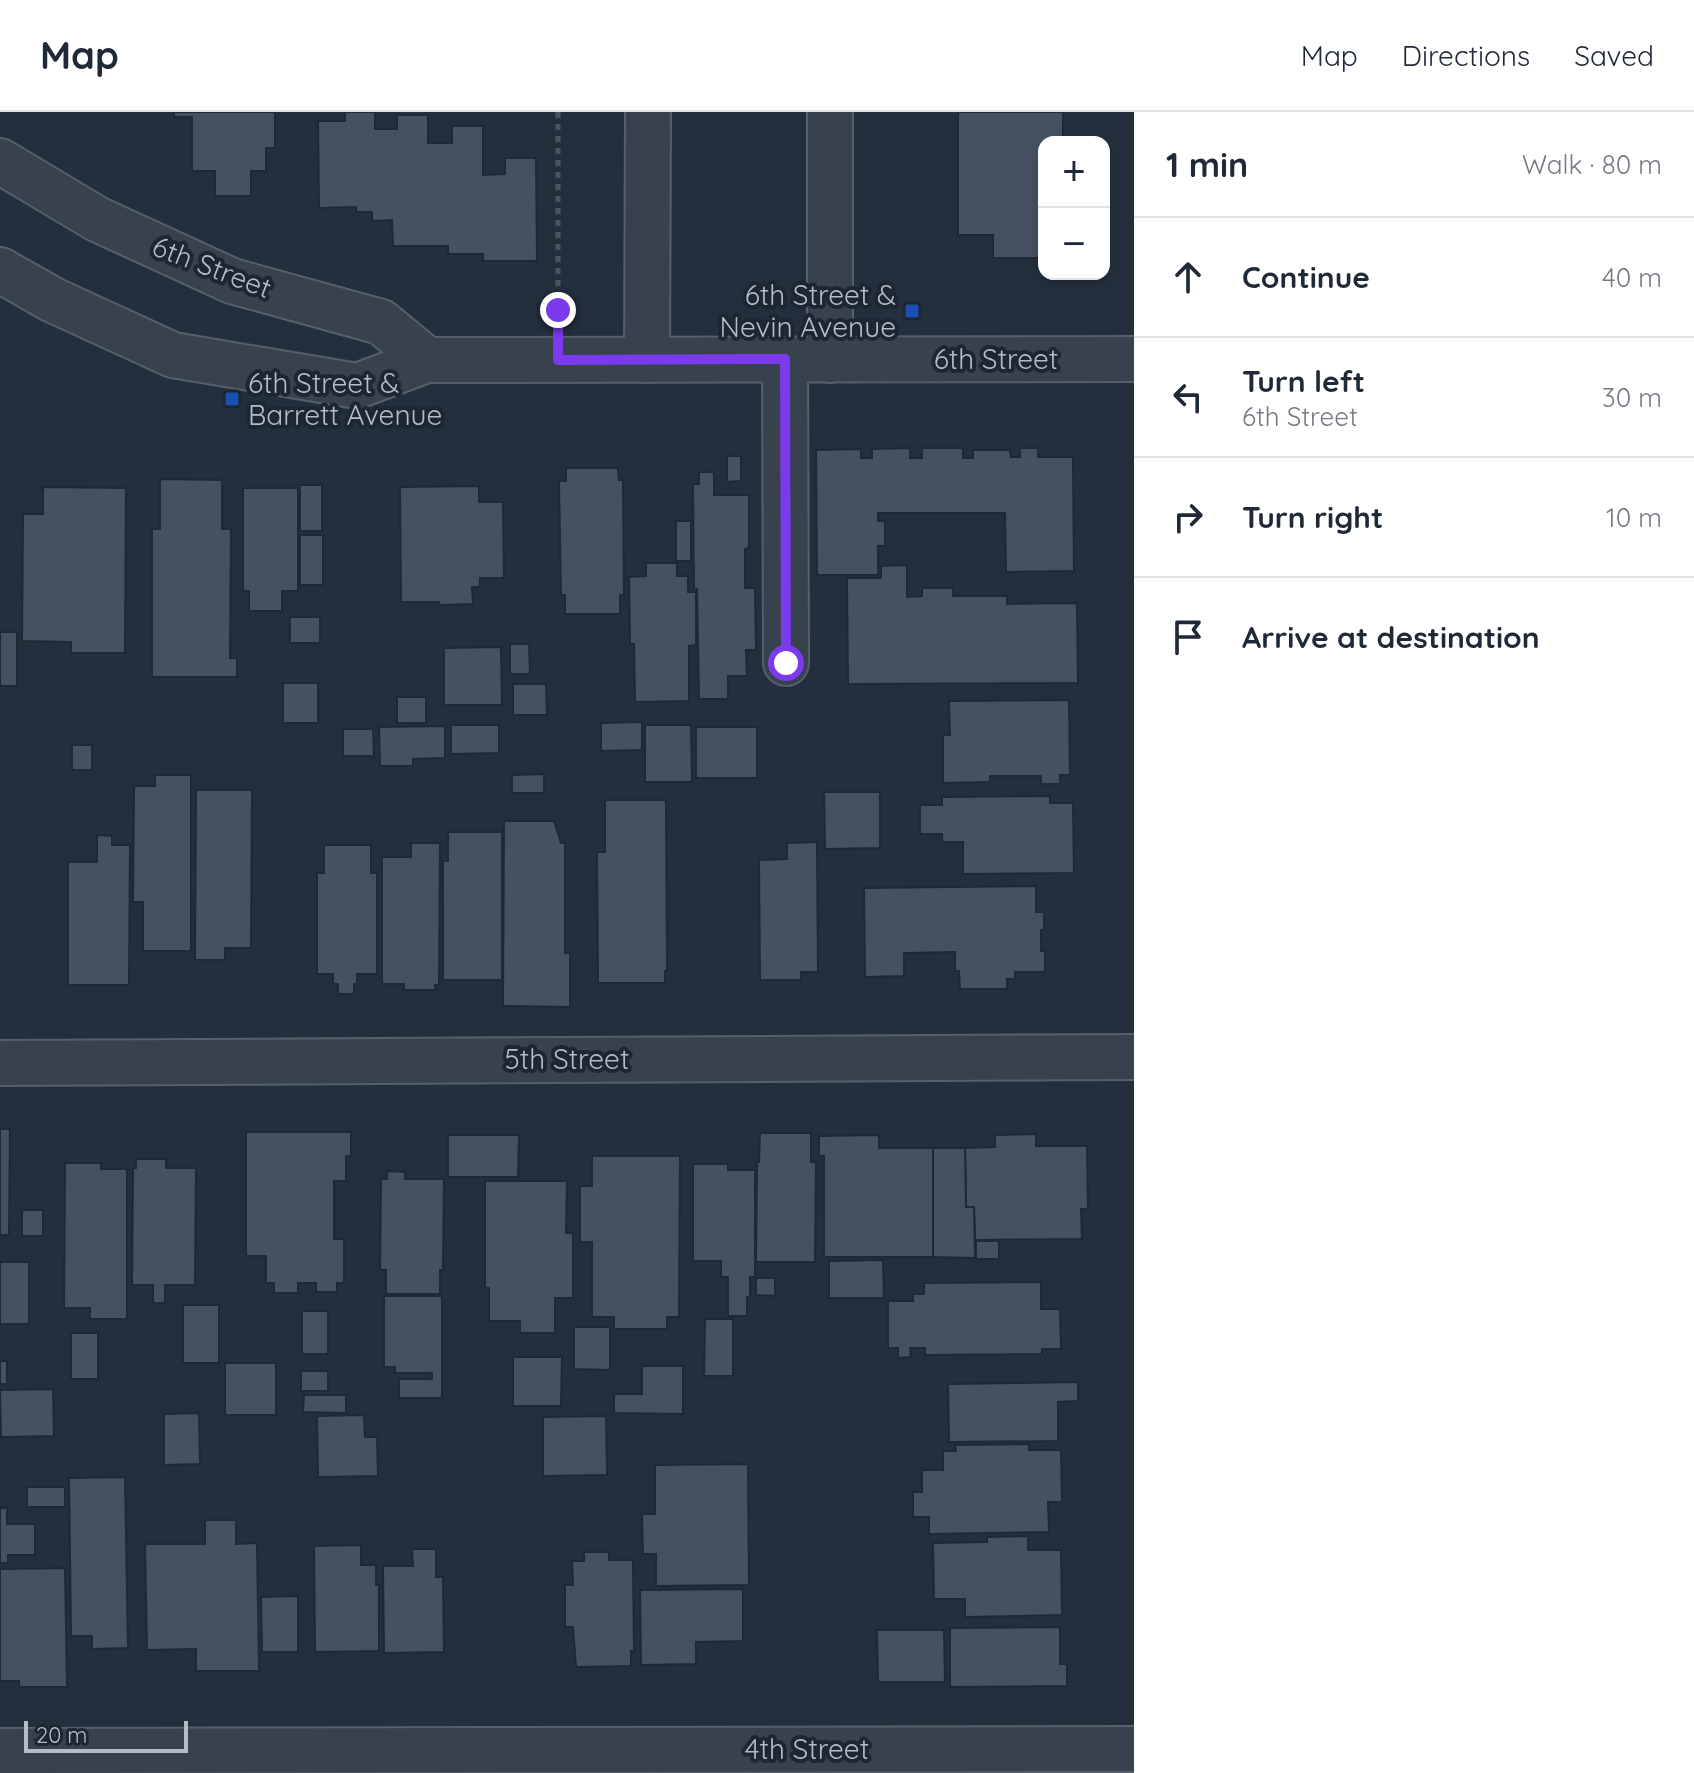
<!DOCTYPE html>
<meta charset="utf-8">
<style>
:root{--surface:#fff;--page:#f6f6f7;--text:#1f2937;--muted:#747a83;--line:#e0e1e3}
body{margin:0;font-family:Quicksand,sans-serif;background:var(--page);color:var(--text)}
.controls{position:absolute;right:24px;top:24px;display:grid;overflow:hidden;border-radius:16px;box-shadow:0 4px 12px #0003}
.controls button{width:72px;height:72px;display:grid;place-items:center;padding:0;border:0;border-bottom:2px solid var(--line);background:var(--surface);color:var(--text);font:40px sans-serif}
.scale{position:absolute;left:24px;bottom:20px;width:164px;box-sizing:border-box;padding-left:8px;border:4px solid #b4bcc9;border-top:0;font-size:22px;line-height:28px;white-space:nowrap;color:#b4bcc9;-webkit-text-stroke:6px #1d2633;paint-order:stroke}
.stop{position:absolute;width:24px;height:24px;margin:-18px;border:6px solid #7c3aed;border-radius:50%;background:#fff}
.stop.end{background:#7c3aed;border-color:#fff;box-shadow:0 2px 8px #0008}
.list{margin:0;padding:0;list-style:none}
h2{display:flex;justify-content:space-between;align-items:center;height:104px;margin:0;padding:0 32px;font-size:34px}
h2 small{font-size:26px;font-weight:400;color:var(--muted)}
.list li{display:grid;grid-template-columns:52px 1fr auto;gap:24px;align-items:center;box-sizing:border-box;height:120px;padding:0 32px;border-top:2px solid var(--line)}
.list b{display:block;font-size:30px;white-space:nowrap}
.list p{margin:0;font-size:26px;white-space:nowrap;color:var(--muted)}
.list em{font-size:26px;font-style:normal;color:var(--muted)}
.icon{flex:none;width:44px;height:44px;fill:none;stroke:currentColor;stroke-width:2;stroke-linecap:round;stroke-linejoin:round}
.map{position:relative;flex:none;width:1134px;height:1661px;overflow:hidden}
header{display:flex;align-items:center;gap:48px;box-sizing:border-box;height:112px;padding:0 40px;background:var(--surface);border-bottom:2px solid var(--line)}
header strong{font-size:38px}
nav{display:flex;gap:44px;margin-inline-start:auto;font-size:28px}
main{display:flex}
aside{flex:1;background:var(--surface)}
.map>svg:first-child{display:block}
.building{fill:#455162;stroke:#1f2835;stroke-width:2}
.lines{fill:none;stroke-linecap:round;stroke-linejoin:round}
.minor-casing{stroke:#565f6c;stroke-width:48}
.path{stroke:#44595c;stroke-width:5;stroke-dasharray:6 6;stroke-linecap:butt}
.minor{stroke:#38414e;stroke-width:44}
.route{stroke:#7c3aed;stroke-width:10}
.transit-dot{fill:#1a4fb4;stroke:#1d2633;stroke-width:3}
.labels{text-anchor:middle;stroke-width:8;stroke-linejoin:round;paint-order:stroke}
.street-label{font-size:28px;fill:#b4bcc9;stroke:#1d2633}
.poi-label{font-size:28px;fill:#b4bcc9;stroke:#1d2633;text-anchor:end}
</style>
<header>
<strong>Map</strong>
<nav><a>Map</a><a>Directions</a><a>Saved</a></nav>
</header>
<main>
<div class="map">
<svg width="1134" height="1661" viewBox="0 0 1134 1661">
<rect width="100%" height="100%" fill="#242f3e"/>
<g class="building">
<path d="M 174,0 L 275,0 L 275,36 L 266,36 L 266,59 L 251,59 L 251,84 L 215,84 L 215,59 L 192,59 L 192,5 L 174,5 Z"/>
<path d="M 345,0 L 375,0 L 375,17 L 397,17 L 397,3 L 428,3 L 428,31 L 452,31 L 452,14 L 483,14 L 483,63 L 505,62 L 505,46 L 536,46 L 537,149 L 483,149 L 483,142 L 448,142 L 448,134 L 393,134 L 392,108 L 372,109 L 372,100 L 356,100 L 356,95 L 319,96 L 318,9 L 345,9 Z"/>
<path d="M 958,0 L 1063,0 L 1063,30 L 1044,30 L 1044,146 L 993,146 L 993,123 L 958,123 Z"/>
<path d="M 910,336 L 910,346 L 922,346 L 922,336 L 963,336 L 963,346 L 973,346 L 973,338 L 1010,338 L 1011,345 L 1020,345 L 1020,336 L 1038,336 L 1038,345 L 1073,345 L 1074,459 L 1006,460 L 1005,401 L 878,401 L 878,409 L 885,409 L 885,434 L 878,434 L 878,463 L 817,463 L 816,338 L 861,337 L 861,346 L 872,346 L 872,337 Z"/>
<path d="M 727,344 L 741,344 L 741,369 L 727,370 Z"/>
<path d="M 566,356 L 618,356 L 619,368 L 623,368 L 624,483 L 620,483 L 620,502 L 565,502 L 565,483 L 561,483 L 559,369 L 566,369 Z"/>
<path d="M 699,360 L 714,360 L 714,383 L 749,383 L 749,436 L 745,437 L 745,476 L 755,476 L 756,538 L 746,538 L 747,564 L 728,564 L 728,587 L 699,587 L 697,477 L 694,477 L 693,372 L 699,372 Z"/>
<path d="M 160,367 L 222,368 L 222,417 L 231,417 L 230,546 L 237,546 L 237,565 L 152,565 L 152,417 L 160,417 Z"/>
<rect x="300" y="373" width="22" height="46"/>
<path d="M 479,374 L 479,390 L 503,390 L 504,466 L 480,466 L 480,475 L 472,475 L 473,492 L 439,493 L 439,490 L 401,490 L 400,375 Z"/>
<path d="M 43,375 L 126,376 L 125,541 L 71,541 L 71,530 L 22,529 L 23,402 L 43,402 Z"/>
<path d="M 243,376 L 298,376 L 298,479 L 282,479 L 282,499 L 249,499 L 249,479 L 243,479 Z"/>
<rect x="676" y="409" width="15" height="40"/>
<rect x="300" y="423" width="23" height="50"/>
<path d="M 646,451 L 677,451 L 677,464 L 688,464 L 688,480 L 696,480 L 696,533 L 689,534 L 689,589 L 635,590 L 634,532 L 630,532 L 629,465 L 646,464 Z"/>
<path d="M 907,453 L 907,485 L 922,484 L 922,476 L 953,476 L 953,484 L 1007,484 L 1007,492 L 1077,491 L 1078,571 L 848,572 L 847,466 L 881,466 L 881,454 Z"/>
<rect x="290" y="505" width="30" height="26"/>
<rect x="0" y="520" width="17" height="54"/>
<path d="M 510,532 L 529,532 L 530,562 L 510,562 Z"/>
<path d="M 501,535 L 502,593 L 444,593 L 444,536 Z"/>
<rect x="283" y="571" width="35" height="40"/>
<path d="M 513,572 L 546,572 L 547,603 L 513,603 Z"/>
<rect x="397" y="585" width="29" height="26"/>
<path d="M 1069,588 L 1070,663 L 1060,663 L 1060,672 L 1041,672 L 1041,664 L 990,664 L 990,670 L 943,671 L 943,623 L 950,623 L 949,589 Z"/>
<path d="M 642,610 L 642,638 L 601,639 L 601,611 Z"/>
<path d="M 451,613 L 499,613 L 499,641 L 451,642 Z"/>
<path d="M 645,613 L 691,613 L 692,670 L 645,670 Z"/>
<path d="M 445,614 L 445,646 L 413,647 L 413,654 L 380,654 L 379,615 Z"/>
<rect x="696" y="615" width="61" height="51"/>
<path d="M 343,617 L 373,617 L 374,644 L 343,644 Z"/>
<rect x="72" y="633" width="20" height="25"/>
<path d="M 544,662 L 544,681 L 512,681 L 512,663 Z"/>
<path d="M 155,663 L 191,663 L 191,839 L 143,839 L 143,790 L 133,790 L 134,674 L 155,674 Z"/>
<path d="M 196,678 L 252,678 L 251,836 L 225,836 L 225,848 L 195,848 Z"/>
<path d="M 824,680 L 880,680 L 880,736 L 825,737 Z"/>
<path d="M 1050,684 L 1050,691 L 1073,691 L 1074,761 L 963,762 L 963,730 L 942,730 L 942,722 L 920,722 L 920,693 L 942,693 L 942,685 Z"/>
<path d="M 605,688 L 666,688 L 667,859 L 665,859 L 665,871 L 598,871 L 597,740 L 605,740 Z"/>
<path d="M 504,709 L 554,709 L 561,731 L 565,731 L 565,841 L 570,841 L 570,895 L 503,894 Z"/>
<path d="M 448,720 L 502,720 L 502,868 L 443,868 L 443,749 L 448,749 Z"/>
<path d="M 97,723 L 112,724 L 112,733 L 130,733 L 129,873 L 68,873 L 68,750 L 97,750 Z"/>
<path d="M 817,730 L 818,860 L 801,860 L 801,868 L 760,868 L 759,748 L 787,747 L 787,731 Z"/>
<path d="M 411,731 L 440,731 L 439,873 L 435,873 L 435,878 L 404,878 L 404,872 L 382,872 L 382,745 L 411,745 Z"/>
<path d="M 324,733 L 371,733 L 371,761 L 377,761 L 377,862 L 357,862 L 357,872 L 354,872 L 354,882 L 338,882 L 338,872 L 333,872 L 333,862 L 317,862 L 317,761 L 324,761 Z"/>
<path d="M 1036,774 L 1036,800 L 1044,800 L 1044,818 L 1041,818 L 1041,839 L 1045,839 L 1045,860 L 1015,860 L 1015,867 L 1007,867 L 1007,877 L 960,877 L 959,859 L 955,859 L 955,840 L 904,841 L 904,864 L 865,865 L 864,776 Z"/>
<path d="M 0,1017 L 10,1017 L 9,1123 L 0,1123 Z"/>
<path d="M 246,1020 L 351,1020 L 351,1044 L 346,1044 L 346,1069 L 334,1069 L 334,1127 L 344,1127 L 344,1171 L 337,1171 L 337,1180 L 316,1180 L 316,1171 L 298,1171 L 298,1181 L 274,1181 L 274,1171 L 266,1171 L 266,1144 L 246,1144 Z"/>
<path d="M 760,1021 L 811,1021 L 811,1050 L 816,1050 L 815,1150 L 756,1150 L 757,1050 L 759,1050 Z"/>
<path d="M 1036,1022 L 1036,1034 L 1087,1034 L 1088,1097 L 1081,1097 L 1082,1127 L 975,1128 L 974,1095 L 966,1095 L 965,1036 L 995,1035 L 995,1023 Z"/>
<path d="M 448,1023 L 519,1023 L 518,1065 L 448,1065 Z"/>
<path d="M 879,1023 L 879,1036 L 933,1036 L 933,1145 L 824,1145 L 824,1044 L 819,1044 L 819,1024 Z"/>
<path d="M 933,1036 L 965,1036 L 966,1095 L 974,1095 L 975,1146 L 933,1145 Z"/>
<path d="M 592,1044 L 680,1044 L 679,1205 L 667,1205 L 667,1217 L 614,1217 L 614,1205 L 592,1205 L 592,1130 L 580,1130 L 580,1074 L 592,1074 Z"/>
<path d="M 136,1047 L 166,1047 L 166,1056 L 196,1056 L 195,1173 L 165,1173 L 165,1191 L 153,1191 L 153,1173 L 132,1173 L 133,1056 L 136,1056 Z"/>
<path d="M 65,1051 L 101,1051 L 101,1057 L 127,1057 L 127,1207 L 90,1207 L 90,1196 L 64,1196 Z"/>
<path d="M 693,1052 L 728,1052 L 728,1058 L 755,1058 L 755,1165 L 750,1165 L 750,1185 L 747,1185 L 747,1204 L 728,1204 L 728,1165 L 721,1165 L 721,1149 L 693,1149 Z"/>
<path d="M 387,1059 L 405,1060 L 405,1067 L 444,1067 L 443,1158 L 440,1158 L 440,1182 L 386,1182 L 386,1158 L 380,1158 L 381,1067 L 387,1067 Z"/>
<path d="M 485,1069 L 567,1069 L 566,1121 L 573,1121 L 573,1186 L 555,1186 L 555,1221 L 520,1221 L 520,1209 L 489,1209 L 489,1176 L 485,1176 Z"/>
<rect x="22" y="1098" width="21" height="26"/>
<rect x="976" y="1129" width="23" height="18"/>
<path d="M 883,1148 L 884,1186 L 829,1186 L 829,1149 Z"/>
<rect x="0" y="1150" width="29" height="62"/>
<path d="M 756,1166 L 775,1166 L 775,1184 L 756,1183 Z"/>
<path d="M 1041,1170 L 1041,1197 L 1060,1197 L 1061,1237 L 1042,1237 L 1042,1242 L 925,1243 L 925,1236 L 910,1236 L 911,1245 L 898,1246 L 898,1236 L 888,1236 L 888,1189 L 913,1189 L 913,1182 L 924,1182 L 924,1171 Z"/>
<path d="M 384,1184 L 442,1184 L 442,1286 L 399,1286 L 399,1267 L 432,1267 L 432,1261 L 395,1261 L 395,1255 L 384,1255 Z"/>
<rect x="183" y="1193" width="36" height="58"/>
<rect x="302" y="1199" width="26" height="43"/>
<path d="M 705,1207 L 733,1207 L 733,1264 L 704,1264 Z"/>
<path d="M 574,1215 L 610,1215 L 610,1258 L 574,1257 Z"/>
<rect x="71" y="1221" width="27" height="46"/>
<path d="M 513,1245 L 562,1245 L 561,1294 L 513,1294 Z"/>
<rect x="0" y="1249" width="7" height="23"/>
<rect x="225" y="1251" width="51" height="52"/>
<path d="M 642,1254 L 683,1254 L 683,1302 L 614,1301 L 614,1282 L 642,1282 Z"/>
<rect x="301" y="1259" width="27" height="20"/>
<path d="M 1078,1270 L 1078,1289 L 1058,1290 L 1058,1329 L 949,1330 L 948,1272 Z"/>
<path d="M 53,1277 L 54,1324 L 1,1325 L 0,1278 Z"/>
<path d="M 304,1283 L 346,1283 L 346,1301 L 303,1300 Z"/>
<path d="M 199,1301 L 200,1352 L 164,1353 L 164,1302 Z"/>
<path d="M 364,1303 L 365,1325 L 377,1325 L 378,1364 L 318,1365 L 317,1304 Z"/>
<path d="M 606,1304 L 607,1363 L 543,1364 L 543,1305 Z"/>
<path d="M 1029,1332 L 1029,1338 L 1061,1338 L 1062,1390 L 1048,1390 L 1049,1420 L 929,1422 L 929,1405 L 913,1405 L 913,1380 L 922,1380 L 922,1358 L 943,1358 L 943,1339 L 956,1339 L 955,1333 Z"/>
<path d="M 748,1352 L 749,1473 L 656,1474 L 656,1442 L 643,1442 L 642,1402 L 655,1402 L 655,1353 Z"/>
<path d="M 125,1365 L 128,1536 L 92,1537 L 92,1524 L 71,1524 L 69,1366 Z"/>
<rect x="27" y="1375" width="38" height="20"/>
<path d="M 0,1396 L 7,1396 L 7,1412 L 35,1412 L 35,1443 L 8,1443 L 8,1451 L 0,1451 Z"/>
<path d="M 205,1408 L 236,1408 L 236,1432 L 257,1431 L 259,1559 L 196,1559 L 196,1537 L 147,1538 L 145,1432 L 205,1432 Z"/>
<path d="M 1028,1424 L 1028,1438 L 1061,1438 L 1062,1503 L 965,1505 L 965,1487 L 934,1487 L 933,1431 L 987,1430 L 987,1425 Z"/>
<path d="M 361,1433 L 361,1453 L 376,1453 L 376,1473 L 379,1473 L 379,1539 L 315,1540 L 314,1434 Z"/>
<path d="M 412,1437 L 436,1437 L 436,1465 L 443,1465 L 444,1540 L 384,1541 L 383,1454 L 413,1454 Z"/>
<path d="M 584,1440 L 609,1440 L 609,1448 L 633,1448 L 634,1539 L 631,1539 L 631,1554 L 576,1555 L 573,1515 L 565,1515 L 565,1473 L 573,1473 L 572,1449 L 584,1449 Z"/>
<path d="M 65,1456 L 67,1575 L 19,1575 L 19,1569 L 0,1569 L 0,1457 Z"/>
<path d="M 743,1477 L 743,1529 L 696,1530 L 696,1552 L 641,1553 L 640,1478 Z"/>
<path d="M 298,1484 L 298,1540 L 262,1540 L 261,1485 Z"/>
<path d="M 1060,1515 L 1060,1552 L 1067,1552 L 1067,1574 L 950,1575 L 950,1516 Z"/>
<path d="M 877,1518 L 944,1518 L 945,1570 L 878,1570 Z"/>
</g>
<g class="lines">
<g class="minor-casing">
<g id="minor">
<path d="M 830,0 L 830,248"/>
<path d="M 0,49 L 97,107 L 232,169 L 381,210 L 427,248"/>
<path d="M 0,158 L 53,188 L 173,243 L 357,274 L 427,248 L 1134,247"/>
<path d="M 785,247 L 786,551"/>
<path d="M 647,248 L 648,0"/>
<path d="M 0,951 L 1134,945"/>
<path d="M 0,1639 L 1134,1637"/>
</g>
</g>
<path class="path" d="M 558,0 L 558,199"/>
<use href="#minor" class="minor"/>
</g>
<g class="lines">
<path class="route" d="M 558,198 L 558,248 L 785,247 L 786,551"/>
</g>
<g class="transit-dot">
<rect x="904" y="191" width="16" height="16" rx="4"/>
<rect x="224" y="279" width="16" height="16" rx="4"/>
</g>
<g class="labels">
<g class="street-label">
<text transform="translate(212 155) rotate(21)" y="10">6th Street</text>
<text x="996" y="257">6th Street</text>
<text x="567" y="957">5th Street</text>
<text x="807" y="1647">4th Street</text>
</g>
<g class="poi-label">
<text x="896" y="193">6th Street &amp;<tspan x="896" dy="32">Nevin Avenue</tspan></text>
<text x="248" y="281" text-anchor="start">6th Street &amp;<tspan x="248" dy="32">Barrett Avenue</tspan></text>
</g>
</g>
</svg>
<div class="controls">
<button>+</button>
<button>−</button>
</div>
<div class="scale">20 m</div>
<div class="stop" style="left:786px;top:551px"></div>
<div class="stop end" style="left:558px;top:198px"></div>
</div>
<aside>
<h2>1 min<small>Walk · 80 m</small></h2>
<ul class="list">
<li><svg class="icon" aria-label="ahead" viewBox="0 0 24 24"><path d="M12 20V5M6 11l6-6 6 6"/></svg><div><b>Continue</b></div><em>40 m</em></li>
<li><svg class="icon" aria-label="left" viewBox="0 0 24 24"><path d="M17 20v-9H6M10 6l-5 5 5 5"/></svg><div><b>Turn left</b><p>6th Street</p></div><em>30 m</em></li>
<li><svg class="icon" aria-label="right" viewBox="0 0 24 24"><path d="M7 20v-9h11M14 6l5 5-5 5"/></svg><div><b>Turn right</b></div><em>10 m</em></li>
<li><svg class="icon" aria-label="arrive" viewBox="0 0 24 24"><path d="M6 21V4h12l-3 4 3 4H6"/></svg><div><b>Arrive at destination</b></div></li>
</ul>
</aside>
</main>
